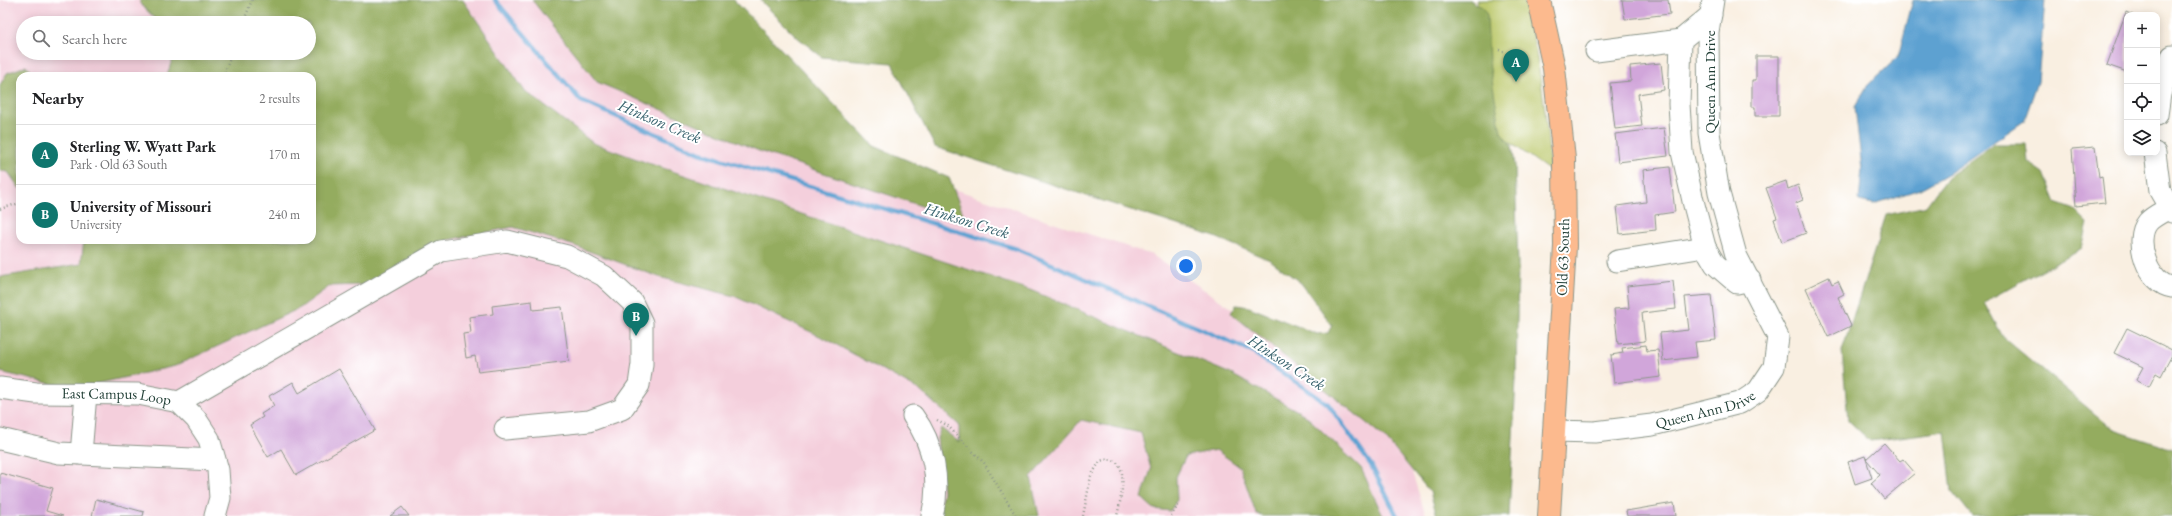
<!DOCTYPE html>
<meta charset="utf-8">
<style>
:root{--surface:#fff;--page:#f6f6f6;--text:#202124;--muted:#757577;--line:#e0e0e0;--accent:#0f766e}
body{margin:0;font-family:"EB Garamond",serif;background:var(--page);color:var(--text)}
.controls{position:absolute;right:12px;top:12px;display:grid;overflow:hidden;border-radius:8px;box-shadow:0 2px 10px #0003}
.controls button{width:36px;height:36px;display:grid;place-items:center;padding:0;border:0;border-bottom:1px solid var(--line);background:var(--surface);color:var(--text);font:20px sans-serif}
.you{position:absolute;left:1186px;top:266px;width:14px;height:14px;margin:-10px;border:3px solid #fff;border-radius:50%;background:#1a73e8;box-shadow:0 0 0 6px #1a73e833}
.badge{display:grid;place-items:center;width:26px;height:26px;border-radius:50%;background:var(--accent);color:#fff;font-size:13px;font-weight:700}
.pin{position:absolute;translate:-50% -33px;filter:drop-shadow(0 1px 2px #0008)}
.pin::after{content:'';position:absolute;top:21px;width:14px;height:12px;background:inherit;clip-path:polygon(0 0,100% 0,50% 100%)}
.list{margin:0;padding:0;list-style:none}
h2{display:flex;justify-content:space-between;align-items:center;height:52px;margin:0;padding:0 16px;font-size:17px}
h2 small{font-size:13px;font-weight:400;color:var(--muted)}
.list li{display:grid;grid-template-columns:26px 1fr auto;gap:12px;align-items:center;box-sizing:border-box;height:60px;padding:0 16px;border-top:1px solid var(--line)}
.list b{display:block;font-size:15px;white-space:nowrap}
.list p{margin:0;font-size:13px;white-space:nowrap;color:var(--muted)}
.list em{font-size:13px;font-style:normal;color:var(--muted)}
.icon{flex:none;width:22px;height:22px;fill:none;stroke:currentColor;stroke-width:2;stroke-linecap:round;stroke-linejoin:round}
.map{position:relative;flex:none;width:2172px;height:516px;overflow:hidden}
.search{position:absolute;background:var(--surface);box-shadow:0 2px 10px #0003;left:16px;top:16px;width:300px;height:44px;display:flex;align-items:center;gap:10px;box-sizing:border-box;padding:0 14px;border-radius:22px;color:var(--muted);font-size:15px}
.panel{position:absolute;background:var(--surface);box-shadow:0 2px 10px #0003;left:16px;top:72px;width:300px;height:172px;border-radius:12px}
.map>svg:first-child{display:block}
.built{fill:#f4cfdc;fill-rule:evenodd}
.green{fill:#bbc86a;stroke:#6d824f}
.forest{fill:#94ac5e;stroke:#5a7449}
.water{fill:#5da1d1;stroke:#3e6f82}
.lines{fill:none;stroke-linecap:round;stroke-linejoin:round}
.stream{stroke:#5da1d1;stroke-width:4.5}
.building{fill:#d1a6da}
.minor-casing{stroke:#8c968a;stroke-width:23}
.major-casing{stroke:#8c968a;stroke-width:24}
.path{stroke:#8c968a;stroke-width:2.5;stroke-dasharray:1 3;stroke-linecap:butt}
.minor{stroke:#fff;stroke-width:21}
.major{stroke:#fcba8e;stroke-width:22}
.labels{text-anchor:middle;stroke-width:4;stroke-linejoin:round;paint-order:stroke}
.street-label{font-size:15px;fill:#1f3d34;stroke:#fff}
.water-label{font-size:16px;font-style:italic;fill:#35606b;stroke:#fff}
</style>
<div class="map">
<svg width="2172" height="516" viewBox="0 0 2172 516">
<rect width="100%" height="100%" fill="#fff"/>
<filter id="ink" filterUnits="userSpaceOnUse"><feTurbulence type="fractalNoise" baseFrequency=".025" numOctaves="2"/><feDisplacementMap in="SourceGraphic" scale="8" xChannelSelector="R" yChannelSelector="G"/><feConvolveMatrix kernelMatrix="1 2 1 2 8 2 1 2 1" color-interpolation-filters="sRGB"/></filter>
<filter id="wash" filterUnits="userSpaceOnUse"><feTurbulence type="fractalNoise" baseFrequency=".012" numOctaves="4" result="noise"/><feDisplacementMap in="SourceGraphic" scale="16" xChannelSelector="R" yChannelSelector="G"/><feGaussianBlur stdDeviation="0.9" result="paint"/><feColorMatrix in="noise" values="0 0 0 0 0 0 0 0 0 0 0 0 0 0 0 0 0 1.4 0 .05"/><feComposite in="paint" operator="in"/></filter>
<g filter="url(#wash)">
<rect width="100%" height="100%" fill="#f9efe1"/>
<path class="built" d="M 0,0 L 543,0 L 600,71 L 1152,255 L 1394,416 L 1426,516 L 0,516 ZM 23,23 L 309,23 L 309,53 L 23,53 ZM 20,76 L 312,76 L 312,240 L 20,240 Z"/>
<path class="green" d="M 1477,0 L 1524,0 C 1539,56 1547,113 1550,171 L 1497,133 Z"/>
<g class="forest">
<path d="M 140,0 L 463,0 L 524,90 L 593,143 L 645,162 L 1030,290 L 1231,374 L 1305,415 L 1361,468 L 1383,516 L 1262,516 L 1256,513 L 1240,467 L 1216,450 L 1186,456 L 1176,477 L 1177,500 L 1170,511 L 1154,509 L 1142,498 L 1151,469 L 1141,433 L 1081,420 L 1031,477 L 1039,516 L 938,516 L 943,491 L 937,438 L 941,428 L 959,442 L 959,425 L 919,390 L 826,339 L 734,296 L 659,277 L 575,246 L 513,227 L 448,240 L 362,285 L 330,286 L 300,308 L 175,366 L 74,389 L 0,372 L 0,277 L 81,264 L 84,240 L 312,240 L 312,76 L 167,76 L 174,53 L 309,53 L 309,23 L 160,23 L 140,4 Z"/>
<path d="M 532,0 L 734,0 L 874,146 L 949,178 L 964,216 L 954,217 L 759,151 L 597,82 Z"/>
<path d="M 760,0 L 1470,0 L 1482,7 L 1487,15 L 1489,63 L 1501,132 L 1512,146 L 1515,165 L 1518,265 L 1516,379 L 1509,516 L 1437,516 L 1430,492 L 1385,438 L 1231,313 L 1236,305 L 1249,307 L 1317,334 L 1328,333 L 1332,325 L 1301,283 L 1270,260 L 1215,237 L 935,147 L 892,63 L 822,57 L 797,37 Z"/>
<path d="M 26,66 L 34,76 L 20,76 L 20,189 L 8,172 L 0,171 L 0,85 L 7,73 Z"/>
<path d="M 1994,144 L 2026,144 L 2028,162 L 2044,173 L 2056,203 L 2075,210 L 2088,223 L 2082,248 L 1984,302 L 2003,337 L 2114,430 L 2172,449 L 2172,516 L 1972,516 L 1952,491 L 1945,431 L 1870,441 L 1848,420 L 1842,351 L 1886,215 L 1926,206 L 1947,177 Z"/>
</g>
<path class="water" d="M 1913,0 L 2045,0 L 2038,81 L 2024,121 L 1950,172 L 1920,189 L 1874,204 L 1859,201 L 1862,169 L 1855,107 L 1867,86 L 1898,57 Z"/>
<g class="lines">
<path class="stream" d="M 495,0 L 581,101 L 700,153 L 1017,249 L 1251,351 L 1328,404 L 1371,465 L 1397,516"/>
</g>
<g id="blocks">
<g class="building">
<path d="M 1622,0 L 1668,0 L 1670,14 L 1625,19 Z"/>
<path d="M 2126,12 L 2133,15 L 2127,15 L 2127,72 L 2107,65 Z"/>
<path d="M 1756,56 L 1779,56 L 1779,116 L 1755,116 L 1755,107 L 1752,107 L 1752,80 L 1756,80 Z"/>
<path d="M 1661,63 L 1664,90 L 1638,94 L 1642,126 L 1615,129 L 1610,83 L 1631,81 L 1630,66 Z"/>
<path d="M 1664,128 L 1668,156 L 1618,162 L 1615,134 Z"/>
<path d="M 2095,147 L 2099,177 L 2102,176 L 2105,203 L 2076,206 L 2072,149 Z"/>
<path d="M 1670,167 L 1675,212 L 1655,215 L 1656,230 L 1620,234 L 1617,206 L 1646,202 L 1643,170 Z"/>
<path d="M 1786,181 L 1788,189 L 1798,185 L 1803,200 L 1796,203 L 1806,233 L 1782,242 L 1774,219 L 1777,218 L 1766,188 Z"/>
<path d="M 1829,277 L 1832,284 L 1838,281 L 1844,294 L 1838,297 L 1851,326 L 1828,337 L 1806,288 Z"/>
<path d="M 1673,281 L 1676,309 L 1642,313 L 1645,341 L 1618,344 L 1614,309 L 1629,308 L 1627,286 Z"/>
<path d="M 1711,295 L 1716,340 L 1695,342 L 1697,357 L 1663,361 L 1660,333 L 1689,330 L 1685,297 Z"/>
<path d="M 532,301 L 533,310 L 562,307 L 569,361 L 478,372 L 475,356 L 466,358 L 463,334 L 471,333 L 469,317 L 493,314 L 492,306 Z"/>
<path d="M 2127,328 L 2172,350 L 2172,355 L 2161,376 L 2156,373 L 2149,387 L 2136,380 L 2143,367 L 2114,353 Z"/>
<path d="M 1646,345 L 1647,351 L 1658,350 L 1661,377 L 1614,383 L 1611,355 L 1623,353 L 1622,348 Z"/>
<path d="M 339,369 L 375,430 L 296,475 L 281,449 L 268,457 L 250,425 L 263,417 L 261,414 L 274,406 L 269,396 L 293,382 L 299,393 Z"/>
<path d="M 1884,443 L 1900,461 L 1903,459 L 1915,473 L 1884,499 L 1871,483 L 1880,475 L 1866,459 Z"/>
<path d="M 1865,456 L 1872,478 L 1855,484 L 1848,462 Z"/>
<path d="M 0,473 L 53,488 L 46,511 L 63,516 L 0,516 Z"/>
<path d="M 96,499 L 144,512 L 143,516 L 92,516 Z"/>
<path d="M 1674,503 L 1676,516 L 1627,516 L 1626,511 Z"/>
<path d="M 402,507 L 409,516 L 390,516 Z"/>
</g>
</g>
</g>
<g filter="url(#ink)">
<use href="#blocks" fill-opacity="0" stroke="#8c968a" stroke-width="1"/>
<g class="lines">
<g class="minor-casing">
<g id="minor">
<path d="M 1711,15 L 1681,40 L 1679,104 L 1682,152 L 1693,201 L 1705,247 L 1715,264 L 1737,283 L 1750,280"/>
<path d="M 1596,51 L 1681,40"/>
<path d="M 2157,115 L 2160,94 L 2172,56"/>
<path d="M 2155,153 L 2160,191 L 2172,212"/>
<path d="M 2169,208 C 2163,212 2153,216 2148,222 C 2133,240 2148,284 2172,287"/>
<path d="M 1617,261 L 1705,247"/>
<path id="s1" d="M 0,388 L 36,393 L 138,394 L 179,402 L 196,419 L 209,439 L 218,470 L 220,498 L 215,516"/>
<path d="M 179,402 L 441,251 L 507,241 L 567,256 L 604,276 L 632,302 L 642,323 L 642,364 L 639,385 L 622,409 L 589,421 L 505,429"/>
<path d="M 913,416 C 934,444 941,482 932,516"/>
<path id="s2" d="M 1554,431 L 1595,432 L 1652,425 L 1740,403 L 1758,391 L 1774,367 L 1778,337 L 1736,255 L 1719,193 L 1709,133 L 1708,32 L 1713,0"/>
<path d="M 0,439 L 59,453 L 215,460"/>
<path d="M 81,454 L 86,394"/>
</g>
</g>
<g class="major-casing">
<path id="major" d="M 1539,0 L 1554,68 L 1564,159 L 1565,246 L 1549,516"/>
</g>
<g class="path">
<path d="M 243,23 L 252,0"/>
<path d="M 1499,50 L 1506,52 L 1510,62 L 1517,66"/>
<path d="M 223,76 L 232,53"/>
<path d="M 0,209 L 20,203"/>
<path d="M 937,420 L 947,425 L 984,463 L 1016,516"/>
<path d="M 1083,516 L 1091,476 L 1100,461 C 1133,451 1121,498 1117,516"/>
<path d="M 1171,516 L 1179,504"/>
</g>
<use href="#minor" class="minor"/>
<use href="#major" class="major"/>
</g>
</g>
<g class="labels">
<g class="street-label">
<text transform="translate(1710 82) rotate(-90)" y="5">Queen Ann Drive</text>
<text transform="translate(1563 257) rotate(-88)" y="5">Old 63 South</text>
<text dy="5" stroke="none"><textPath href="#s1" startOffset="117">East Campus Loop</textPath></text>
<text dy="5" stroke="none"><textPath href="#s2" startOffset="154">Queen Ann Drive</textPath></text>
</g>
<g class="water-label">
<text transform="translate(660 121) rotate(23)" y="6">Hinkson Creek</text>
<text transform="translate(967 220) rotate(17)" y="6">Hinkson Creek</text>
<text transform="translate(1287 362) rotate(33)" y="6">Hinkson Creek</text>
</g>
</g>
</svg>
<div class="controls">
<button>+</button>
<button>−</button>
<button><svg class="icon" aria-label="locate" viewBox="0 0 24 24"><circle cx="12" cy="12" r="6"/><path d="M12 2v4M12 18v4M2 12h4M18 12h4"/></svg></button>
<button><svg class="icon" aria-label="layers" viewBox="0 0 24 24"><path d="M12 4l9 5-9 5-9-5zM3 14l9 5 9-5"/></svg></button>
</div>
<div class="you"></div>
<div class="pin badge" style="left:1516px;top:82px">A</div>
<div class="pin badge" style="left:636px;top:336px">B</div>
<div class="search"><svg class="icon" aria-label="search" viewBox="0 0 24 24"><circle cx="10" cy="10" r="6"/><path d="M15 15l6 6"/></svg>Search here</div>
<section class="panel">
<h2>Nearby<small>2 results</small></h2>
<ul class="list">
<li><span class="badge">A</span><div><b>Sterling W. Wyatt Park</b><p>Park · Old 63 South</p></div><em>170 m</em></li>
<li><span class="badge">B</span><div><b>University of Missouri</b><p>University</p></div><em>240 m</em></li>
</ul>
</section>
</div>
